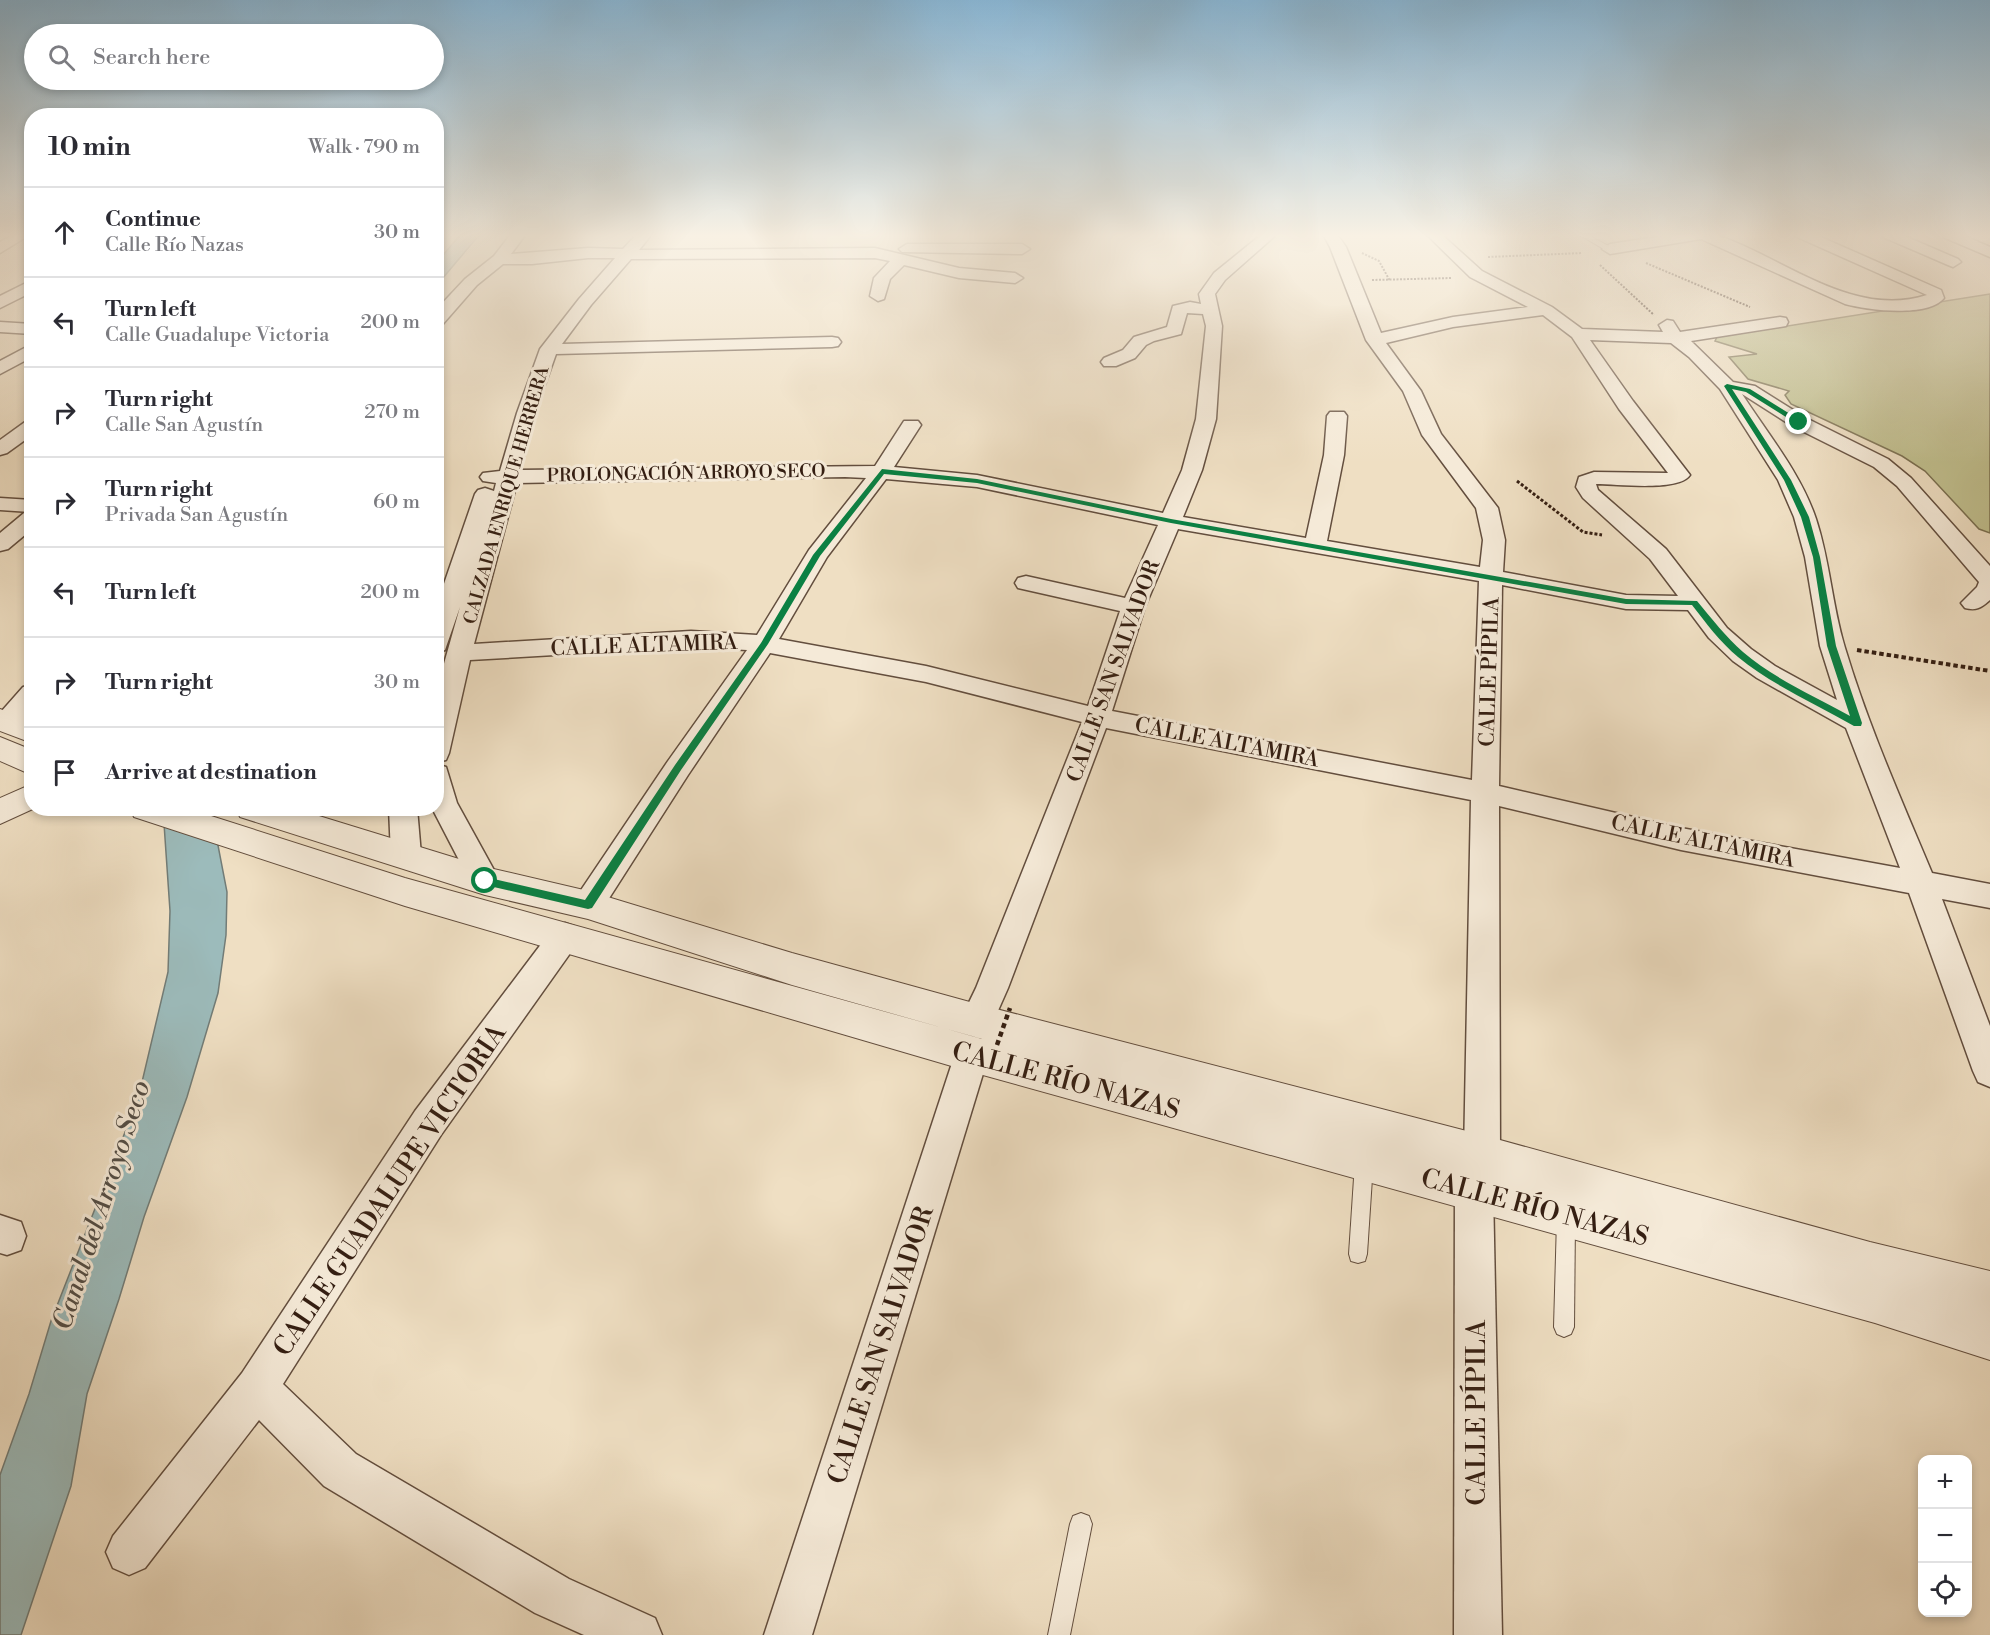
<!DOCTYPE html>
<meta charset="utf-8">
<style>
:root{--surface:#fff;--page:#f7f7f7;--text:#2b2b33;--muted:#7c7c81;--line:#e1e1e2}
body{margin:0;font-family:"Libre Bodoni",serif;background:var(--page);color:var(--text)}
.controls{position:absolute;right:18px;bottom:18px;display:grid;overflow:hidden;border-radius:12px;box-shadow:0 3px 9px #0003}
.controls button{width:54px;height:54px;display:grid;place-items:center;padding:0;border:0;border-bottom:2px solid var(--line);background:var(--surface);color:var(--text);font:30px sans-serif}
.stop{position:absolute;width:18px;height:18px;margin:-14px;border:4px solid #0b8043;border-radius:50%;background:#fff}
.stop.end{background:#0b8043;border-color:#fff;box-shadow:0 2px 6px #0008}
.list{margin:0;padding:0;list-style:none}
h2{display:flex;justify-content:space-between;align-items:center;height:78px;margin:0;padding:0 24px;font-size:26px}
h2 small{font-size:20px;font-weight:400;color:var(--muted)}
.list li{display:grid;grid-template-columns:39px 1fr auto;gap:18px;align-items:center;box-sizing:border-box;height:90px;padding:0 24px;border-top:2px solid var(--line)}
.list b{display:block;font-size:22px;white-space:nowrap}
.list p{margin:0;font-size:20px;white-space:nowrap;color:var(--muted)}
.list em{font-size:20px;font-style:normal;color:var(--muted)}
.icon{flex:none;width:33px;height:33px;fill:none;stroke:currentColor;stroke-width:2;stroke-linecap:round;stroke-linejoin:round}
.map{position:relative;flex:none;width:1990px;height:1635px;overflow:hidden}
.search{position:absolute;background:var(--surface);box-shadow:0 3px 9px #0003;left:24px;top:24px;width:420px;height:66px;display:flex;align-items:center;gap:15px;box-sizing:border-box;padding:0 21px;border-radius:33px;color:var(--muted);font-size:22px}
.panel{position:absolute;background:var(--surface);box-shadow:0 3px 9px #0003;left:24px;top:108px;width:420px;height:708px;border-radius:24px}
.map>svg:first-child{display:block}
.green{fill:#c1c08f;stroke:#7a6f50;stroke-width:1.5}
.water{fill:#9cbbbb;stroke:#727c77;stroke-width:1.5}
.lines{fill:none;stroke-linecap:round;stroke-linejoin:round}
.service-casing{stroke:#634e3e;stroke-width:2}
.minor-casing{stroke:#634e3e;stroke-width:3}
.tertiary-casing{stroke:#634e3e;stroke-width:2}
.path-far2{stroke:#341e12;stroke-width:2;stroke-dasharray:2 1.5;stroke-linecap:butt}
.path-far1{stroke:#341e12;stroke-width:3;stroke-dasharray:3 2;stroke-linecap:butt}
.path{stroke:#341e12;stroke-width:4;stroke-dasharray:4.5 3;stroke-linecap:butt}
.service{fill:#f5ead8;fill-rule:evenodd}
.minor{fill:#f5ead8;fill-rule:evenodd}
.tertiary{fill:#f5ead8;fill-rule:evenodd}
.path-bridge{stroke:#341e12;stroke-width:4.5;stroke-dasharray:5 4;stroke-linecap:butt}
.route{fill:#0b8043}
.labels{text-anchor:middle;stroke-width:6;stroke-linejoin:round;paint-order:stroke}
.far-street-label{font-size:18px;fill:#341e12;stroke:#f5ead8}
.street-label{font-size:21px;fill:#341e12;stroke:#f5ead8}
.near-street-label{font-size:26px;fill:#341e12;stroke:#f5ead8}
.near-water-label{font-size:27px;font-style:italic;fill:#534d45;stroke:#f5ead8}
</style>
<div class="map">
<svg width="1990" height="1635" viewBox="0 0 1990 1635">
<rect width="100%" height="100%" fill="#efdfc3"/>
<filter id="stains"><feTurbulence type="fractalNoise" baseFrequency=".00333" numOctaves="4"/><feColorMatrix values="0 0 0 0 .2 0 0 0 0 .09 0 0 0 0 .02 0 0 0 .5 -.17"/></filter>
<radialGradient id="worn" r=".72"><stop offset=".6" stop-color="#630" stop-opacity="0"/><stop offset="1" stop-color="#630" stop-opacity=".3"/></radialGradient>
<path class="green" d="M 1990,294 L 1990,533 L 1979,529 L 1925,471 L 1902,456 L 1791,404 L 1785,395 L 1789,391 L 1748,379 L 1729,357 L 1757,354 L 1715,341 L 1717,337 Z"/>
<g class="water">
<path d="M 461,234 L 480,234 L 437,285 L 437,262 Z"/>
<path d="M 163,809 L 211,809 L 227,892 L 226,935 L 218,993 L 187,1097 L 144,1217 L 119,1299 L 87,1394 L 71,1486 L 21,1635 L 0,1635 L 0,1475 L 29,1394 L 51,1321 L 138,1099 L 168,972 L 170,911 Z"/>
</g>
<g class="lines">
<g class="service-casing">
<g id="service">
<path d="M 1578,234 L 1586,234 L 1614,249 L 1607,251 Z"/>
<path d="M 1364,1155 L 1370,1157 L 1373,1163 L 1367,1254 L 1365,1261 L 1358,1263 L 1351,1261 L 1349,1254 L 1355,1163 L 1358,1157 Z"/>
<path d="M 1566,1211 L 1572,1214 L 1575,1220 L 1574,1327 L 1571,1334 L 1564,1337 L 1557,1334 L 1554,1327 L 1557,1220 L 1560,1214 Z"/>
<path d="M 1081,1513 L 1089,1516 L 1092,1524 L 1070,1635 L 1048,1635 L 1070,1524 L 1073,1516 Z"/>
</g>
</g>
<g class="minor-casing">
<g id="minor">
<path d="M 14,234 L 31,234 L 0,253 L 0,242 Z"/>
<path d="M 511,234 L 526,234 L 511,254 L 588,248 L 623,249 L 637,234 L 652,234 L 639,250 L 875,248 L 959,268 L 1015,273 L 1023,278 L 1015,283 L 959,278 L 904,265 L 890,279 L 884,299 L 878,301 L 870,296 L 874,278 L 890,261 L 875,258 L 631,259 L 591,305 L 562,344 L 832,337 L 838,338 L 841,342 L 838,346 L 832,347 L 556,354 L 535,413 L 520,470 L 875,466 L 904,421 L 918,421 L 921,425 L 894,467 L 977,475 L 1163,513 L 1182,470 L 1196,419 L 1206,326 L 1203,314 L 1187,313 L 1181,334 L 1154,341 L 1146,345 L 1135,358 L 1116,366 L 1104,366 L 1101,362 L 1104,358 L 1123,350 L 1134,337 L 1167,327 L 1173,306 L 1190,302 L 1201,304 L 1199,294 L 1214,273 L 1262,234 L 1277,234 L 1225,280 L 1215,294 L 1222,326 L 1216,419 L 1202,470 L 1183,517 L 1306,538 L 1324,455 L 1327,416 L 1330,412 L 1344,412 L 1347,416 L 1344,455 L 1327,541 L 1480,567 L 1483,540 L 1476,508 L 1422,435 L 1403,391 L 1366,340 L 1330,247 L 1323,234 L 1337,234 L 1346,247 L 1381,333 L 1453,317 L 1528,307 L 1470,277 L 1426,234 L 1441,234 L 1482,271 L 1552,307 L 1582,329 L 1663,332 L 1659,325 L 1667,320 L 1673,321 L 1680,332 L 1780,317 L 1786,318 L 1788,322 L 1786,326 L 1780,327 L 1691,341 L 1733,382 L 1755,386 L 1806,418 L 1888,459 L 1911,478 L 1990,566 L 1990,600 C 1981,608 1976,611 1965,608 L 1961,603 L 1977,587 L 1979,582 L 1897,486 L 1874,467 L 1792,426 L 1742,394 C 1768,434 1801,474 1816,519 C 1830,561 1832,606 1845,648 C 1868,725 1901,799 1932,873 L 1990,884 L 1990,908 L 1942,899 L 1990,1026 L 1990,1087 L 1978,1082 L 1973,1071 L 1909,893 L 1681,850 L 1499,806 L 1500,1155 L 1495,1167 L 1482,1172 L 1469,1167 L 1464,1155 L 1471,800 L 1106,728 L 1008,988 L 989,1031 L 977,1035 L 965,1031 L 960,1021 L 976,988 L 1082,722 L 926,682 L 770,653 L 688,775 L 599,914 L 588,917 L 577,914 L 573,905 L 577,896 L 668,761 L 747,650 L 691,647 L 470,660 L 449,753 L 446,760 L 436,762 L 436,692 L 460,607 L 445,650 L 436,653 L 436,607 L 475,494 L 478,490 L 485,488 L 494,491 L 496,483 L 483,481 L 480,477 L 483,473 L 500,471 L 517,413 L 540,349 L 579,299 L 615,258 L 588,258 L 532,264 L 503,264 L 477,285 L 442,325 L 436,326 L 436,310 L 465,279 L 494,256 ZM 1543,315 L 1572,337 L 1619,409 L 1668,473 L 1594,472 L 1579,477 L 1576,487 L 1583,498 L 1650,559 L 1678,596 L 1626,595 L 1503,572 L 1505,540 L 1498,508 L 1441,434 L 1421,391 L 1386,343 L 1453,327 ZM 1590,340 L 1671,343 L 1689,357 L 1720,389 L 1778,480 L 1794,517 L 1805,557 L 1820,646 L 1837,700 L 1775,666 L 1751,649 L 1727,628 L 1666,549 L 1598,490 L 1596,484 C 1617,484 1679,492 1690,475 L 1633,401 ZM 845,477 L 866,478 L 809,550 L 757,635 L 691,631 L 474,644 L 517,483 ZM 886,479 L 977,487 L 1158,525 L 1125,598 L 1026,576 L 1018,578 L 1015,583 L 1018,588 L 1120,611 L 1088,706 L 926,666 L 779,639 L 827,557 ZM 1178,529 L 1479,581 L 1472,780 L 1112,711 L 1145,607 ZM 1502,585 L 1626,609 L 1688,610 L 1709,638 L 1733,661 L 1757,678 L 1846,728 L 1900,868 L 1681,828 L 1499,786 Z"/>
<path d="M 1676,234 C 1688,234 1705,231 1717,235 C 1784,258 1853,319 1927,295 L 1797,237 L 1795,234 L 1814,234 L 1941,290 L 1944,298 C 1928,318 1867,310 1845,304 L 1701,239 L 1610,254 L 1602,249 L 1610,244 Z"/>
<path d="M 1881,234 L 1900,234 L 1958,259 L 1961,262 L 1953,267 L 1948,265 L 1883,237 Z"/>
<path d="M 1941,234 L 1960,234 L 1990,247 L 1990,257 L 1943,237 Z"/>
<path d="M 907,244 L 1022,244 L 1030,249 L 1022,254 L 902,252 L 899,249 Z"/>
<path d="M 32,280 L 32,292 L 0,308 L 0,296 Z"/>
<path d="M 0,322 L 32,324 L 32,334 L 0,332 Z"/>
<path d="M 32,344 L 32,357 L 0,374 L 0,361 Z"/>
<path d="M 32,420 L 32,435 L 7,453 L 0,455 L 0,440 L 25,422 Z"/>
<path d="M 0,498 L 32,500 L 32,529 L 8,549 L 0,551 L 0,533 L 24,513 L 30,512 L 0,510 Z"/>
<path d="M 32,685 L 32,710 C 22,721 16,733 0,729 L 0,713 L 23,687 Z"/>
<path d="M 436,764 L 446,767 L 457,803 L 500,881 L 496,889 L 485,893 L 474,889 L 432,808 L 436,808 Z"/>
<path d="M 389,808 L 417,808 L 421,855 L 416,863 L 406,866 L 396,863 L 391,855 Z"/>
<path d="M 565,923 L 576,927 L 581,936 L 576,945 L 441,1135 L 283,1384 L 356,1454 L 569,1579 L 655,1618 L 662,1635 L 584,1635 L 535,1613 L 324,1486 L 259,1420 L 145,1568 L 129,1575 L 113,1568 L 106,1552 L 113,1536 L 242,1373 L 415,1111 L 554,927 Z"/>
<path d="M 972,1039 L 984,1043 L 989,1054 L 812,1635 L 764,1635 L 955,1054 L 960,1043 Z"/>
<path d="M 1474,1172 L 1487,1177 L 1493,1190 L 1502,1635 L 1454,1635 L 1455,1190 L 1461,1177 Z"/>
<path d="M 0,1215 L 21,1222 L 26,1236 L 21,1250 L 7,1255 L 0,1253 Z"/>
</g>
</g>
<g class="tertiary-casing">
<g id="tertiary">
<path d="M 0,709 L 32,721 L 32,743 L 0,731 Z"/>
<path d="M 0,737 L 32,750 L 32,775 L 0,761 Z"/>
<path d="M 32,784 L 32,808 L 35,808 L 0,824 L 0,798 Z"/>
<path d="M 130,808 L 186,808 L 405,878 L 972,1036 L 982,1039 L 792,985 L 588,919 L 485,895 L 240,817 L 236,808 L 293,808 L 485,867 L 588,891 L 792,953 L 977,1004 L 1482,1135 L 1870,1242 L 1990,1271 L 1990,1360 L 1875,1323 L 972,1072 L 405,906 L 134,817 Z"/>
</g>
</g>
<g class="path-far2">
<path d="M 1362,253 L 1379,261 L 1390,281"/>
<path d="M 1488,257 L 1582,253"/>
<path d="M 1646,263 L 1750,307"/>
<path d="M 1600,265 L 1654,315"/>
<path d="M 1372,280 L 1452,278"/>
</g>
<path class="path-far1" d="M 1517,481 L 1583,532 L 1602,535"/>
<path class="path" d="M 1857,650 L 1990,671"/>
<use href="#service" class="service"/>
<use href="#minor" class="minor"/>
<use href="#tertiary" class="tertiary"/>
<path class="path-bridge" d="M 991,1062 L 1010,1008"/>
</g>
<linearGradient id="sky" x2="0" y2="1"><stop stop-color="#89b7d6"/><stop offset="0.51" stop-color="#f8f1e4"/><stop offset="1" stop-color="#f8f1e4" stop-opacity="0"/></linearGradient>
<rect width="1990" height="463" fill="url(#sky)"/>
<path class="route" d="M 1727,384 L 1750,389 L 1803,422 L 1797,424 L 1746,392 L 1732,389 L 1791,480 L 1809,517 L 1820,557 L 1836,646 L 1862,723 L 1861,726 L 1854,726 C 1816,704 1772,685 1738,657 C 1720,642 1706,623 1692,605 L 1626,604 L 1171,523 L 977,483 L 884,474 L 820,556 L 768,644 L 681,770 L 592,908 L 588,909 L 485,885 L 480,881 L 485,877 L 585,900 L 675,765 L 761,643 L 813,555 L 882,469 L 977,479 L 1171,519 L 1626,599 L 1697,601 C 1712,619 1726,637 1743,652 C 1774,679 1815,696 1850,716 L 1827,646 L 1813,557 L 1801,517 L 1784,480 L 1724,386 Z"/>
<g class="labels">
<g class="far-street-label">
<text transform="translate(686 473) rotate(-1)" y="6">PROLONGACIÓN ARROYO SECO</text>
<text transform="translate(506 495) rotate(-74)" y="6">CALZADA ENRIQUE HERRERA</text>
</g>
<g class="street-label">
<text transform="translate(644 645) rotate(-2)" y="7">CALLE ALTAMIRA</text>
<text transform="translate(1113 671) rotate(-70)" y="7">CALLE SAN SALVADOR</text>
<text transform="translate(1489 672) rotate(-88)" y="7">CALLE PÍPILA</text>
<text transform="translate(1227 742) rotate(11)" y="7">CALLE ALTAMIRA</text>
<text transform="translate(1703 841) rotate(12)" y="7">CALLE ALTAMIRA</text>
</g>
<g class="near-street-label">
<text transform="translate(1066 1080) rotate(15)" y="9">CALLE RÍO NAZAS</text>
<text transform="translate(389 1190) rotate(-56)" y="9">CALLE GUADALUPE VICTORIA</text>
<text transform="translate(1535 1207) rotate(15)" y="9">CALLE RÍO NAZAS</text>
<text transform="translate(880 1345) rotate(-72)" y="9">CALLE SAN SALVADOR</text>
<text transform="translate(1476 1413) rotate(-90)" y="9">CALLE PÍPILA</text>
</g>
<g class="near-water-label">
<text transform="translate(101 1205) rotate(-72)" y="9">Canal del Arroyo Seco</text>
</g>
</g>
<rect width="100%" height="100%" filter="url(#stains)"/>
<rect width="100%" height="100%" fill="url(#worn)"/>
</svg>
<div class="controls">
<button>+</button>
<button>−</button>
<button><svg class="icon" aria-label="locate" viewBox="0 0 24 24"><circle cx="12" cy="12" r="6"/><path d="M12 2v4M12 18v4M2 12h4M18 12h4"/></svg></button>
</div>
<div class="stop" style="left:485px;top:881px"></div>
<div class="stop end" style="left:1799px;top:422px"></div>
<div class="search"><svg class="icon" aria-label="search" viewBox="0 0 24 24"><circle cx="10" cy="10" r="6"/><path d="M15 15l6 6"/></svg>Search here</div>
<section class="panel">
<h2>10 min<small>Walk · 790 m</small></h2>
<ul class="list">
<li><svg class="icon" aria-label="ahead" viewBox="0 0 24 24"><path d="M12 20V5M6 11l6-6 6 6"/></svg><div><b>Continue</b><p>Calle Río Nazas</p></div><em>30 m</em></li>
<li><svg class="icon" aria-label="left" viewBox="0 0 24 24"><path d="M17 20v-9H6M10 6l-5 5 5 5"/></svg><div><b>Turn left</b><p>Calle Guadalupe Victoria</p></div><em>200 m</em></li>
<li><svg class="icon" aria-label="right" viewBox="0 0 24 24"><path d="M7 20v-9h11M14 6l5 5-5 5"/></svg><div><b>Turn right</b><p>Calle San Agustín</p></div><em>270 m</em></li>
<li><svg class="icon" aria-label="right" viewBox="0 0 24 24"><path d="M7 20v-9h11M14 6l5 5-5 5"/></svg><div><b>Turn right</b><p>Privada San Agustín</p></div><em>60 m</em></li>
<li><svg class="icon" aria-label="left" viewBox="0 0 24 24"><path d="M17 20v-9H6M10 6l-5 5 5 5"/></svg><div><b>Turn left</b></div><em>200 m</em></li>
<li><svg class="icon" aria-label="right" viewBox="0 0 24 24"><path d="M7 20v-9h11M14 6l5 5-5 5"/></svg><div><b>Turn right</b></div><em>30 m</em></li>
<li><svg class="icon" aria-label="arrive" viewBox="0 0 24 24"><path d="M6 21V4h12l-3 4 3 4H6"/></svg><div><b>Arrive at destination</b></div></li>
</ul>
</section>
</div>
